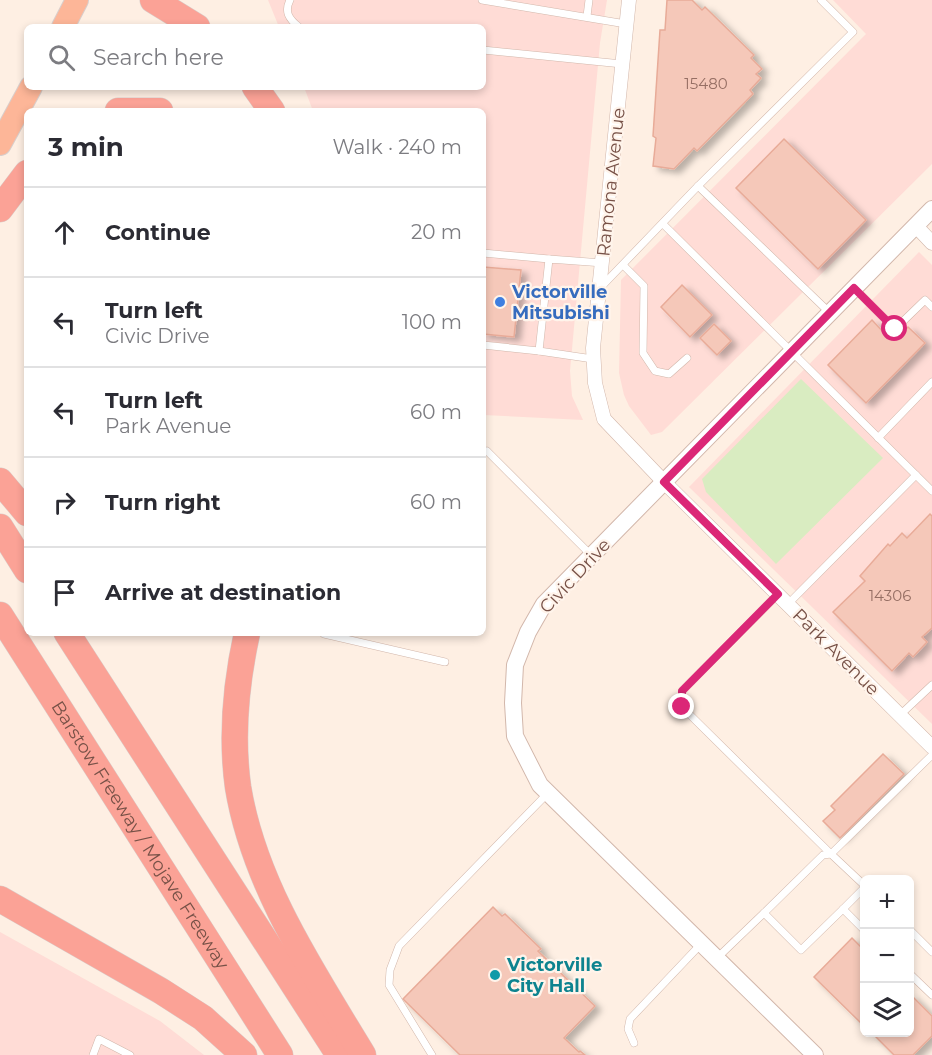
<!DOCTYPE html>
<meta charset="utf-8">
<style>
:root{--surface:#fff;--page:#f7f7f7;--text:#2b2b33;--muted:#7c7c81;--line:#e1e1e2}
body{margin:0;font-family:Montserrat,sans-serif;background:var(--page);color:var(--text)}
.controls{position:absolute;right:18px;bottom:18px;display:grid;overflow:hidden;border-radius:9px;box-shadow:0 3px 9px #0003}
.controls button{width:54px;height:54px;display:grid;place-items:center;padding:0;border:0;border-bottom:2px solid var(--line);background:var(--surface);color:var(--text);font:30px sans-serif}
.stop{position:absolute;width:18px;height:18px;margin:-14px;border:4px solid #db2777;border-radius:50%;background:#fff}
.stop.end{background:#db2777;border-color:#fff;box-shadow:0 2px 6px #0008}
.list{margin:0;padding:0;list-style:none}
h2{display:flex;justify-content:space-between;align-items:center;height:78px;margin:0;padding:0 24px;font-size:26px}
h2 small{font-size:20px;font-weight:400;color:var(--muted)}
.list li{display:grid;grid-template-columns:39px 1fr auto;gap:18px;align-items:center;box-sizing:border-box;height:90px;padding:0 24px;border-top:2px solid var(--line)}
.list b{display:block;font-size:22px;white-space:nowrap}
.list p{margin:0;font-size:20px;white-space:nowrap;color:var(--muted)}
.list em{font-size:20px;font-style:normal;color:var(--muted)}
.icon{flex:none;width:33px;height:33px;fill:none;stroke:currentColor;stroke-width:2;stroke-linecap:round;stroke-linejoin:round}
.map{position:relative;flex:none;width:932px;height:1055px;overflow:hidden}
.search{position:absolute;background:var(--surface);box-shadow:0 3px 9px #0003;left:24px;top:24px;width:462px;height:66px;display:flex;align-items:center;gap:15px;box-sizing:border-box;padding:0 21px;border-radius:9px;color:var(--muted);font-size:22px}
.panel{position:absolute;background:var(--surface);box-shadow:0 3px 9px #0003;left:24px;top:108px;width:462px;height:528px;border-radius:9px}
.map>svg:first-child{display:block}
.commercial{fill:#ffdcd6}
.green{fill:#d9ecc1}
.building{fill:#f5c8b9;stroke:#e8ab98;stroke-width:1.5;filter:url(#shadow)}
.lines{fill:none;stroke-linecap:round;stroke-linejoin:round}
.service-casing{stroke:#d2b7ab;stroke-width:8}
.minor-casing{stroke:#d2b7ab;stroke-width:15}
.tertiary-casing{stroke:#d2b7ab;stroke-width:18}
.trunk-casing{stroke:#d9cecb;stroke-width:24}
.motorway-casing{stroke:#d9cecb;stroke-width:27}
.service{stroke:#fff;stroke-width:7}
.minor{stroke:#fff;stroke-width:14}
.tertiary{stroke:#fff;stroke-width:16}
.trunk{stroke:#fdb698;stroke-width:22}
.motorway{stroke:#fba296;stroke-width:26}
.route{stroke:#db2777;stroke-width:8}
.shop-dot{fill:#3f7fe0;stroke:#fff4eb;stroke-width:2}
.culture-dot{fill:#0f9aa8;stroke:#fff4eb;stroke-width:2}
.labels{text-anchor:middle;stroke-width:4.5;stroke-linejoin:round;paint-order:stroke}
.number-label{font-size:15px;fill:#966f64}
.street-label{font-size:18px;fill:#775147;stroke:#fff4eb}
.shop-label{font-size:18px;font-weight:bold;fill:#366cbe;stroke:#fff4eb;text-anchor:start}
.culture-label{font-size:18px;font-weight:bold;fill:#0d838f;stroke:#fff4eb;text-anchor:start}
</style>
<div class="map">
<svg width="932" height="1055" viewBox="0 0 932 1055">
<defs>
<filter id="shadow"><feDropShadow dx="6" dy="4" stdDeviation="3" flood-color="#0004"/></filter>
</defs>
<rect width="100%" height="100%" fill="#feefe3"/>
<g class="commercial">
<path d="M 268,0 L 607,0 L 600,43 L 570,371 L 572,396 L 583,420 L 483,415 L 483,111 L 313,111 L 304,87 L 483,87 L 483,27 L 279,27 Z"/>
<path d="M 833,0 L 932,0 L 932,164 L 662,432 L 651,435 L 629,406 L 624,395 L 619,373 L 621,280 L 866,34 Z"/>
<path d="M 919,252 L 932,265 L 932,724 L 689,487 Z"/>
<path d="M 0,932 L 160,1021 L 204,1055 L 0,1055 Z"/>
</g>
<path class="green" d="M 801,379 L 883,458 L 776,564 L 706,492 L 702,479 Z"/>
<g class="building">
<path d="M 667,0 L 692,0 L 702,10 L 705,7 L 754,55 L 751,58 L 762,69 L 756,74 L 761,78 L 750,90 L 753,94 L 697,151 L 694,148 L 674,169 L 653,166 L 656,138 L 653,136 L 660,30 L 665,30 Z"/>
<path d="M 784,139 L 866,220 L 818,269 L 736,188 Z"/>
<path d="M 483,267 L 521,270 L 514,337 L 483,334 Z"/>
<path d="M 682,285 L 712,315 L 690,337 L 661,307 Z"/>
<path d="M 872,320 L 885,334 L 902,333 L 908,327 L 925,343 L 866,403 L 828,365 Z"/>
<path d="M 714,324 L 731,341 L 717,355 L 700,338 Z"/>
<path d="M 930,514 L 932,516 L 932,628 L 922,637 L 927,642 L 913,657 L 909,653 L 892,671 L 833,612 L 865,581 L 860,576 L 888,544 L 890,546 L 902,533 L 907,538 Z"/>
<path d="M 883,754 L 904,774 L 840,838 L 823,821 L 835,810 L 831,806 Z"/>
<path d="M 493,907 L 502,916 L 505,914 L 541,949 L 538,951 L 595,1006 L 564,1038 L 579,1052 L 580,1051 L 585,1055 L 460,1055 L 403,999 Z"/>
<path d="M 852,938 L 864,950 L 864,1026 L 814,977 Z"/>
<path d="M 910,994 L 932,1016 L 932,1036 L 913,1055 L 894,1055 L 871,1032 L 910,1032 Z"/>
</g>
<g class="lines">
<g class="service-casing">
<g id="service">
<path d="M 290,0 C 284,12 289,19 299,27"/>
<path d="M 482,0 L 626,24"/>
<path d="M 587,16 L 589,0"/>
<path d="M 483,50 L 622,64"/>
<path d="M 698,186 L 830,313"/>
<path d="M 663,224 L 932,491"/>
<path d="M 483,253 L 549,259"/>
<path d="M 623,265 L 644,286 L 643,353 L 655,371 L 669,374 L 687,358"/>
<path d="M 602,286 L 698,186 L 853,32 L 821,0"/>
<path d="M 855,289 L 895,329 L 925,300 L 932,307"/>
<path d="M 483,345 L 539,351"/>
<path d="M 593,359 L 539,351 L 549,259 L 603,263"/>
<path d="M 878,438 L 932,382"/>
<path d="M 487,451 L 592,556"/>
<path d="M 778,594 L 682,691 L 682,707 L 831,854 L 932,755"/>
<path d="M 788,604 L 916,475"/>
<path d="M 324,634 L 445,662"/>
<path d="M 900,715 L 932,685"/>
<path d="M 843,909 L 864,888"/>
<path d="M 764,913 L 823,855 L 831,854 L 864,885"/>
<path d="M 910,930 L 932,952"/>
<path d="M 717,958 L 764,913 L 801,950 L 843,909 L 864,930"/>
<path d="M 910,974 L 932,995"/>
<path d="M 634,1043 L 628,1029 L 630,1019 L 702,943"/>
<path d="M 93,1055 L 99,1039 L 130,1055"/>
<path d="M 432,1055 L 389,985 L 390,970 L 399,946 L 548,793"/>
</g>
</g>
<g class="minor-casing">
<g id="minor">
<path d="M 629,0 L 593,348 L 595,383 L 604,419 L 664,482 L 932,747"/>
<path d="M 916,226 L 932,243"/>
</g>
</g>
<g class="tertiary-casing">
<path id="tertiary" d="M 815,1055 L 540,785 L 515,736 L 513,703 L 515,665 L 528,632 L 544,604 L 932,209"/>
</g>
<g class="trunk-casing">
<g id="trunk">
<path d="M 63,27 L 77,0"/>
<path d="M 0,144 L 31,87"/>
</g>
</g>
<g class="motorway-casing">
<g id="motorway">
<path d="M 153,0 L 197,27"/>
<path d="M 255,87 L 272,111"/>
<path d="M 118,111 L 160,111"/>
<path d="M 0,209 L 27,173"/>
<path d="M 0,481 L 27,513"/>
<path d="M 0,527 L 27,570"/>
<path id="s1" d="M 0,615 L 280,1055"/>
<path d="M 67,633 L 339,1055"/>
<path d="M 247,633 C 236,683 231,736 238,787 C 254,885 313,972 363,1055"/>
<path d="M 0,899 L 161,991 L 203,1018 L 244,1055"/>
</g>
</g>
<use href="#service" class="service"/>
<use href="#minor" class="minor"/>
<use href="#tertiary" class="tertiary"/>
<use href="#trunk" class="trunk"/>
<use href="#motorway" class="motorway"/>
</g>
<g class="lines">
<path class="route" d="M 682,707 L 682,691 L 778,594 L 664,482 L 854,288 L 895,329"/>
</g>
<circle class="shop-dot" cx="500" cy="302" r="6"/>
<circle class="culture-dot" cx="495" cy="975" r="6"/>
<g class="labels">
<g class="number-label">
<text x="706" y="89">15480</text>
<text x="890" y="601">14306</text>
</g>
<g class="street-label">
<text transform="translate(611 182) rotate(-84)" y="6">Ramona Avenue</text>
<text transform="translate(575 576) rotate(-47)" y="6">Civic Drive</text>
<text transform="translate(836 652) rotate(45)" y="6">Park Avenue</text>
<text dy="6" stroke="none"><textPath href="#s1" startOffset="261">Barstow Freeway / Mojave Freeway</textPath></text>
</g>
<g class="shop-label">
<text x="512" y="298">Victorville<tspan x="512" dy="21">Mitsubishi</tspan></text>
</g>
<g class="culture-label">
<text x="507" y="971">Victorville<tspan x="507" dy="21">City Hall</tspan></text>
</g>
</g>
</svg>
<div class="controls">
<button>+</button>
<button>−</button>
<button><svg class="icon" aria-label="layers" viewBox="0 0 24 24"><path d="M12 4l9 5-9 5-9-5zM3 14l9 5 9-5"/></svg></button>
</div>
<div class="stop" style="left:895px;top:329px"></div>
<div class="stop end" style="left:682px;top:707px"></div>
<div class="search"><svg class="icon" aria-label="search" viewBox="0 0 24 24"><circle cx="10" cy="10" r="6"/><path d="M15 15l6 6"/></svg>Search here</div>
<section class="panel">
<h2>3 min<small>Walk · 240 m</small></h2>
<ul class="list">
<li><svg class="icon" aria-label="ahead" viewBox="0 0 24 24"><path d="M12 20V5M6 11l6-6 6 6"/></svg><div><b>Continue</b></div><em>20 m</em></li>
<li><svg class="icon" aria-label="left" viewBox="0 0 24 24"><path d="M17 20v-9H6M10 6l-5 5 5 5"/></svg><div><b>Turn left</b><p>Civic Drive</p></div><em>100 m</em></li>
<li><svg class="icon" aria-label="left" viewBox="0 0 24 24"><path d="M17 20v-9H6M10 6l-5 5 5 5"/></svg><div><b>Turn left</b><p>Park Avenue</p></div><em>60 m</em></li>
<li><svg class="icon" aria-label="right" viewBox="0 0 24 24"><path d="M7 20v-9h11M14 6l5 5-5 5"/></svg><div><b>Turn right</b></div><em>60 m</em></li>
<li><svg class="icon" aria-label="arrive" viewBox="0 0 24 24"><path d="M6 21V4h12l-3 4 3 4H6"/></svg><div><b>Arrive at destination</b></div></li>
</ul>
</section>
</div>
